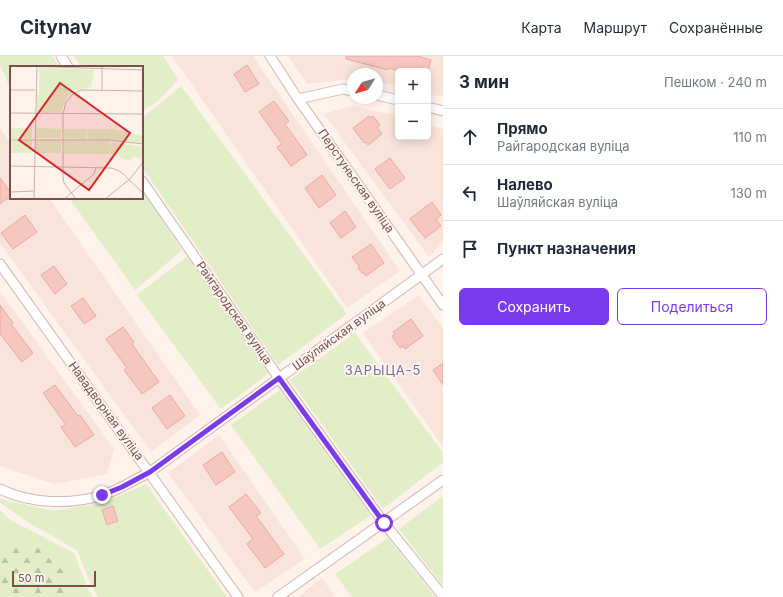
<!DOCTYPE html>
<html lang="ru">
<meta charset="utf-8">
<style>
:root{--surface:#fff;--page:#f6f6f7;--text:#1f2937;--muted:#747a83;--line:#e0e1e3;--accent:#7c3aed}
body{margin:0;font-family:Inter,sans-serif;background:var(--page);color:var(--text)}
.controls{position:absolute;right:12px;top:12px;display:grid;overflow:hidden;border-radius:6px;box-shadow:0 2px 10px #0003}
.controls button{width:36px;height:36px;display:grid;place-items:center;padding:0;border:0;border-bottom:1px solid var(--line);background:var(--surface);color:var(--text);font:20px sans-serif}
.compass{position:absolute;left:347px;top:12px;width:36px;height:36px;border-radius:50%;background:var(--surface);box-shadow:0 2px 10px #0003;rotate:234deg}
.scale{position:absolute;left:12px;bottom:10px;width:84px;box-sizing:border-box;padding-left:4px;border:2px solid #7d4f4a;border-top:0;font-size:11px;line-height:14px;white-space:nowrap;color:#7d4f4a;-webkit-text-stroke:3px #fff7f3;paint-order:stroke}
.stop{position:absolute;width:12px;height:12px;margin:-9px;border:3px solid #7c3aed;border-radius:50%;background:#fff}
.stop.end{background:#7c3aed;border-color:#fff;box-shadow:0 1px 4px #0008}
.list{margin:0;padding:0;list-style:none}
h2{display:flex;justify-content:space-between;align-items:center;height:52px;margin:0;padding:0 16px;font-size:17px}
h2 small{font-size:13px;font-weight:400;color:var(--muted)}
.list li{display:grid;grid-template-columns:26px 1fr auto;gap:12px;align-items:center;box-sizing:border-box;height:56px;padding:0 16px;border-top:1px solid var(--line)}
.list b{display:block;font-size:15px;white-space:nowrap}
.list p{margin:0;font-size:13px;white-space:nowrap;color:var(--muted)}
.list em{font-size:13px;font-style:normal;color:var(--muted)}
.actions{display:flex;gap:8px;padding:12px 16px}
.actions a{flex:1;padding:9px 0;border:1px solid var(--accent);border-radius:6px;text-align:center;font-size:14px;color:var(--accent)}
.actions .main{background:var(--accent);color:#fff}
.icon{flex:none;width:22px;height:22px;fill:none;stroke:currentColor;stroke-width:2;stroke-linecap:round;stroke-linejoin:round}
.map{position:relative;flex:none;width:443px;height:541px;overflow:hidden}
header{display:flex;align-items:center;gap:24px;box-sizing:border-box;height:56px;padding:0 20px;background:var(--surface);border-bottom:1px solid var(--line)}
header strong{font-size:19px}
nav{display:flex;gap:22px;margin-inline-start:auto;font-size:14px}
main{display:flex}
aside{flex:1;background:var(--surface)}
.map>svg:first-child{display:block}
.residential{fill:#f9e4db}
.green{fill:#e1eec7;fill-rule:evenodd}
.forest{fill:url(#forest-firs)}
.building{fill:#f6c7c0;stroke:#eaa89f}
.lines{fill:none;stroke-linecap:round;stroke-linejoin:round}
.street-casing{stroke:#d5b7b1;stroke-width:11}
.street{stroke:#fff;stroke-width:9}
.route{stroke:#7c3aed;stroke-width:5}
.labels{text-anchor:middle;stroke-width:3.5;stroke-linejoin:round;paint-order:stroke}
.street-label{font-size:12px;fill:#7d4f4a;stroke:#fff7f3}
.neighbourhood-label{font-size:13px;letter-spacing:1px;fill:#7d679f;stroke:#fff7f3}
.inset-road{fill:none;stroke:#cab1ab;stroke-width:1}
.view{fill:#d62828;fill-opacity:0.15;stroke:#d62828;stroke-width:2}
.inset-edge{fill:none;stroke:#7d4f4a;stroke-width:2}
</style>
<header>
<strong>Citynav</strong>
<nav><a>Карта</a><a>Маршрут</a><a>Сохранённые</a></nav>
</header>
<main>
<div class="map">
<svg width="443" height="541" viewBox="0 0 443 541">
<defs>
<pattern id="forest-firs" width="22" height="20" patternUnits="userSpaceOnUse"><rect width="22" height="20" fill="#e1eec7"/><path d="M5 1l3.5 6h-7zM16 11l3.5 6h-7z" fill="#bcc3a4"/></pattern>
</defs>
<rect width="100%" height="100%" fill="#fef2eb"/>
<g class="residential">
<path d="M 172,0 L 253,0 L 400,215 L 347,252 Z"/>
<path d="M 288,0 L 443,0 L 443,41 L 428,38 L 428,15 L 398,15 L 398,30 L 377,25 L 377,18 L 353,18 L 353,23 L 307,28 Z"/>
<path d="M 352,50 L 398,60 L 398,81 L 428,81 L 428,69 L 443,73 L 443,186 L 429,201 L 324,58 Z"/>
<path d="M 0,72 L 11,88 L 11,142 L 49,142 L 200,359 L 151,396 L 0,187 Z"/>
<path d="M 0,235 L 114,393 L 107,418 L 54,428 L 0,410 Z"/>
<path d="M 419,239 L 443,273 L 443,391 L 363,277 Z"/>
<path d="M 219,379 L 305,503 L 255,536 L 168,417 Z"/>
<path d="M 322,522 L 335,541 L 298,541 Z"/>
</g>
<g class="green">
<path d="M 0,0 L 52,0 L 60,11 L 11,11 L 11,34 L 0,9 Z"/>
<path d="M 74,0 L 163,0 L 178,24 L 158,45 L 142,55 L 142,11 L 81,11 Z"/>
<path d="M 181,30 L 347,258 L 278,309 L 142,111 L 142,62 Z"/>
<path d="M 142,134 L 182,194 L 135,234 L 69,142 L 142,142 Z"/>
<path d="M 188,200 L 269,317 L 221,353 L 137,239 Z"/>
<path d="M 355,277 L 443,397 L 443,406 L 383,453 L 290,324 Z"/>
<path d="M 280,334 L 371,459 L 320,493 L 231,369 Z"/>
<path d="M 146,428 L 227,541 L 98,541 L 90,527 L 77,494 L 31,468 L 0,447 L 0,443 L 53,455 L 102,447 ZM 113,450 L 118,465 L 107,469 L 102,455 Z"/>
<path d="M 443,440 L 443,530 L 399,473 Z"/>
<path d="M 0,454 L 10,464 L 74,497 L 88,533 L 93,541 L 0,541 Z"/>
<path d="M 388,482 L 435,541 L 352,541 L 335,518 Z"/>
</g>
<path class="forest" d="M 35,489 L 69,521 L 62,541 L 0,541 L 0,493 Z"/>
<g class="building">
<path d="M 346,0 L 417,0 L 431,4 L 428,15 L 400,15 L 389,12 L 388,14 L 346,3 Z"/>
<path d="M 247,9 L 259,28 L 245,36 L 234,18 Z"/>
<path d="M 274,45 L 289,65 L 285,68 L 307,99 L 291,110 L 277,91 L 282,88 L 259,56 Z"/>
<path d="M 369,60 L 370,62 L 373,60 L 380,69 L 377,71 L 382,78 L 368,89 L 366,86 L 364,87 L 353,72 Z"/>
<path d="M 390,102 L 405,122 L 390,133 L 375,113 Z"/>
<path d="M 322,119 L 336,139 L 319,152 L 305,132 Z"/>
<path d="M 0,122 L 11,137 L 11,140 L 0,148 Z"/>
<path d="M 432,146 L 441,159 L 436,163 L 441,170 L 425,182 L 410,163 Z"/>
<path d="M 345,155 L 356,171 L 341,182 L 330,167 Z"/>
<path d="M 25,159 L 37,176 L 13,193 L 1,177 Z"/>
<path d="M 371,188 L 384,207 L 366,220 L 364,217 L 362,217 L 358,212 L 359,210 L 352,201 Z"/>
<path d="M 54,210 L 67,228 L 55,238 L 41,219 Z"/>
<path d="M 83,242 L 96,260 L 84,268 L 71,250 Z"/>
<path d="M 0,249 L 13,267 L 11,268 L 33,297 L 22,306 L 0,278 Z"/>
<path d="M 411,263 L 423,280 L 405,293 L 403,290 L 400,292 L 392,280 L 395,278 L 393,276 Z"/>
<path d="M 123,271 L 134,286 L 132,288 L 159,326 L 142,338 L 124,314 L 127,312 L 106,283 Z"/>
<path d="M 443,307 L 443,329 L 433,314 Z"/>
<path d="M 55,329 L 78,360 L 80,359 L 94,379 L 75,391 L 61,371 L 66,369 L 43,337 Z"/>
<path d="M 170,339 L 185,360 L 167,373 L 152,352 Z"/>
<path d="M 222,396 L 235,416 L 216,429 L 203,409 Z"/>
<path d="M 246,438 L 261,457 L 256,460 L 284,498 L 265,512 L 247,488 L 253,483 L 229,451 Z"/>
<path d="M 113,450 L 118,465 L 107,469 L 102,454 Z"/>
</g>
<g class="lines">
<g class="street-casing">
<g id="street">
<path d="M 61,0 L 68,11"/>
<path d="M 270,0 L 298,43 L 443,249"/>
<path d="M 377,39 L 398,44"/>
<path d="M 298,43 L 343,33 L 353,35"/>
<path d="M 428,51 L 443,55"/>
<path d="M 142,125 L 279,322 L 384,467 L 443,540"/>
<path d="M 0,208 L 238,541"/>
<path d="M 0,433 C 30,448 71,449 103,439 C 119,434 134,424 150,416 L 443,203"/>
<path d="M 278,541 L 443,424"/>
</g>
</g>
<use href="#street" class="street"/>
</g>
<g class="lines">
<path class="route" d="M 102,439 L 122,431 L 150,416 L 279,322 L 384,467"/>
</g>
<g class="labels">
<g class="street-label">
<text transform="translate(356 125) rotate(55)" y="4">Перстуньская вуліца</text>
<text transform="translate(234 257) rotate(55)" y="4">Райгародская вуліца</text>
<text transform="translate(339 279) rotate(-36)" y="4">Шаўляйская вуліца</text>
<text transform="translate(106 355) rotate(54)" y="4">Навадворная вуліца</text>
</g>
<g class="neighbourhood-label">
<text x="383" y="319">ЗАРЫЦА-5</text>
</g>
</g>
<g transform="translate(10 10)">
<rect width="133" height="133" fill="#fef2eb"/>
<path d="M 29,1 L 84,4 L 81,21 L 59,25 L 50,30 L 64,25 L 56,32 L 51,46 L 27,46 L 27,28 L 49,31 L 29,28 ZM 0,62 L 22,62 L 22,72 L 0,73 ZM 27,62 L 51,63 L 51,72 L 26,72 ZM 54,63 L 76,63 L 77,73 L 54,72 ZM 77,63 L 102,63 L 133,70 L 133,77 L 78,73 ZM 22,74 L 22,87 L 0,87 L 0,75 ZM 26,74 L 51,74 L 51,87 L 26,87 ZM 54,74 L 101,75 L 99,79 L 99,82 L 102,76 L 133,81 L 133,92 L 132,94 L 124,90 L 119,95 L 100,88 L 99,84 L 99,88 L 54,88 Z" fill="#e1eec7"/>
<path d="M 49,5 L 81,8 L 80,12 L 69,13 L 69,18 L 47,28 L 38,8 Z" fill="#e1eec7"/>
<path class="inset-road" d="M 15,0 L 133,4M 92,0 L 92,24M 0,24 L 25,24M 0,47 L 133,48M 0,74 L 98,74 L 133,78M 0,100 L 102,102 L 111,106 L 133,127M 0,126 L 24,125M 24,133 L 27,0M 54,133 L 84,108 L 86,102M 66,133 L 54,117 L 53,111 L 53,48 L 56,36 L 63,28 L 71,24 L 133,25M 95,133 L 120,113 L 133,96"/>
<path class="view" d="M 50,17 L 120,67 L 79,124 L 9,74 Z"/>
<rect width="133" height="133" class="inset-edge"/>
</g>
</svg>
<div class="controls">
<button>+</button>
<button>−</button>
</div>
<svg class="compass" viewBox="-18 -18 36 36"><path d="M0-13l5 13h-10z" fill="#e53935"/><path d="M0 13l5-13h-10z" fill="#747a83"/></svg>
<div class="scale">50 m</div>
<div class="stop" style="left:384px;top:467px"></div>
<div class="stop end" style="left:102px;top:439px"></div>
</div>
<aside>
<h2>3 мин<small>Пешком · 240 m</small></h2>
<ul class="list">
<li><svg class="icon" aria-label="ahead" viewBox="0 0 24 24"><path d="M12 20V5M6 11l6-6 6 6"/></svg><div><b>Прямо</b><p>Райгародская вуліца</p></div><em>110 m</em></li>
<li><svg class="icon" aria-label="left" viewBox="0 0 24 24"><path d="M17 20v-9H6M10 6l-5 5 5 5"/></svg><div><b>Налево</b><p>Шаўляйская вуліца</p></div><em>130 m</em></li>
<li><svg class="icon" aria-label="arrive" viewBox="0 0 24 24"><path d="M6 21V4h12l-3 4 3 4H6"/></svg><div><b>Пункт назначения</b></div></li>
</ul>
<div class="actions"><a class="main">Сохранить</a><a>Поделиться</a></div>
</aside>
</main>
